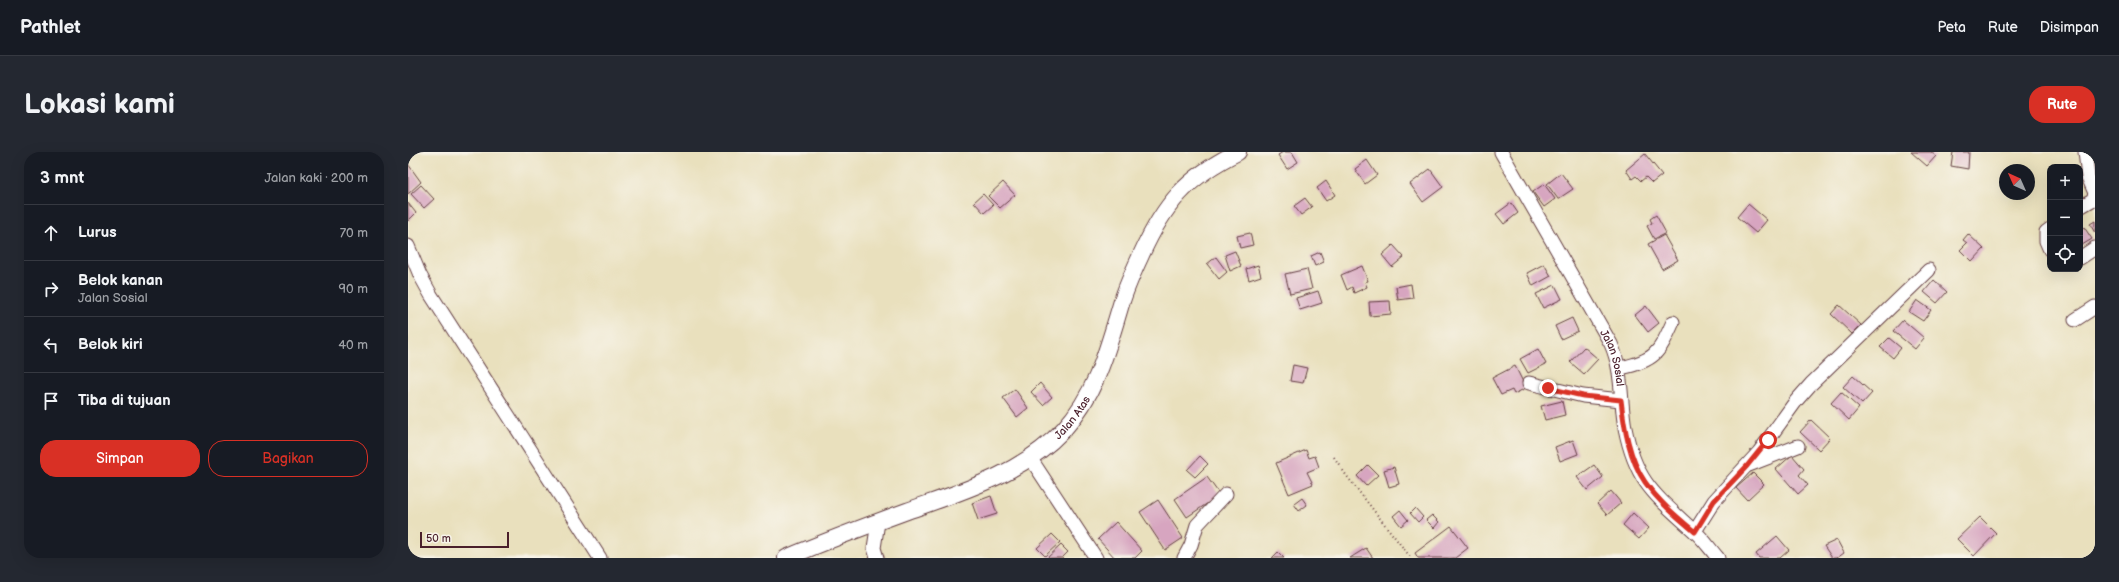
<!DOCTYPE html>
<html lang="id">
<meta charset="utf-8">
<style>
:root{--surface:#171b24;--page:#242831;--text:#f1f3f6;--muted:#9ea1a6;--line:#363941;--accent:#d93025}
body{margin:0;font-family:"Balsamiq Sans",sans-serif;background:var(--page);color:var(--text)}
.controls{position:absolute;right:12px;top:12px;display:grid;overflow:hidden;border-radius:8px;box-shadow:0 4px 16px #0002}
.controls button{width:36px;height:36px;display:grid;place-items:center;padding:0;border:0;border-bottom:1px solid var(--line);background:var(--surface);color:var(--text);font:20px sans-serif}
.compass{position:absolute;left:1591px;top:12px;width:36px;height:36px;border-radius:50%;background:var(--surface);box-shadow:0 4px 16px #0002;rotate:315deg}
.scale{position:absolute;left:12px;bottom:10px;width:89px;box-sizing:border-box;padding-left:4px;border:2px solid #4a1f2b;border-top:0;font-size:11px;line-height:14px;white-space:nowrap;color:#4a1f2b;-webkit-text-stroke:3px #f7f3e8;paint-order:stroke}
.stop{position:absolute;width:12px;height:12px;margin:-9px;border:3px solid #d93025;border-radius:50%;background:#fff}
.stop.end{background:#d93025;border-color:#fff;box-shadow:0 1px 4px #0008}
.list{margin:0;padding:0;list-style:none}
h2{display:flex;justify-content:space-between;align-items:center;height:52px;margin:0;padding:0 16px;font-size:17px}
h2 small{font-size:13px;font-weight:400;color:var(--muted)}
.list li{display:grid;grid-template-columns:26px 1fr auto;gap:12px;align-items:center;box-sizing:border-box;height:56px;padding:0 16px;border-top:1px solid var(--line)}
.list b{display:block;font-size:15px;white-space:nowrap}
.list p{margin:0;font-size:13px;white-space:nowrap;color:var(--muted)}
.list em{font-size:13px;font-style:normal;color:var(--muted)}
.actions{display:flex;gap:8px;padding:12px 16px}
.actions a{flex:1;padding:9px 0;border:1px solid var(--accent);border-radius:16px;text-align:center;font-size:14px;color:var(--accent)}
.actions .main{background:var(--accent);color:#fff}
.icon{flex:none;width:22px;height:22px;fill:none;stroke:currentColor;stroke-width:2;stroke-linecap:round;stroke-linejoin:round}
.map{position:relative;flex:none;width:1687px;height:406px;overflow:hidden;border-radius:16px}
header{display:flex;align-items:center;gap:24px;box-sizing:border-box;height:56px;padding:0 20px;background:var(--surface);border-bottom:1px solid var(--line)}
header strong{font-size:19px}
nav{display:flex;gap:22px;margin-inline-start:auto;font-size:14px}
.intro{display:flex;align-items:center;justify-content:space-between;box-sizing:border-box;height:96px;padding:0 24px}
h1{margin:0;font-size:28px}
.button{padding:10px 18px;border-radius:16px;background:var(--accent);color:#fff;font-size:14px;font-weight:700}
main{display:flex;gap:24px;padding:0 24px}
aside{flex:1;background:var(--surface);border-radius:16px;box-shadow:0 4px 16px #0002}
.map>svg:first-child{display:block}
.building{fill:#d7a5c0}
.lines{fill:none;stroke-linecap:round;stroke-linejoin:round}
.minor-casing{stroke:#623c41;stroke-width:15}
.tertiary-casing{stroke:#623c41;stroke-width:18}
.path{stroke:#623c41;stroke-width:2;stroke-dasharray:1 3;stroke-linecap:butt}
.minor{stroke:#fff;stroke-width:13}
.tertiary{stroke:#fff;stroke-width:16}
.route{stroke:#d93025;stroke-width:5}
.labels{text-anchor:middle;stroke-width:4;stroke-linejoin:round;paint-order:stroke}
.street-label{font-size:11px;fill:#4a1f2b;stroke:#f7f3e8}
</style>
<header>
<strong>Pathlet</strong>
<nav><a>Peta</a><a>Rute</a><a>Disimpan</a></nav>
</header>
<div class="intro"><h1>Lokasi kami</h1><a class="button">Rute</a></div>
<main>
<aside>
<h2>3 mnt<small>Jalan kaki · 200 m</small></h2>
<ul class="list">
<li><svg class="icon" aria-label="ahead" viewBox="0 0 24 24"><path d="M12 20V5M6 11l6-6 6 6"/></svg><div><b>Lurus</b></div><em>70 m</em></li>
<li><svg class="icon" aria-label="right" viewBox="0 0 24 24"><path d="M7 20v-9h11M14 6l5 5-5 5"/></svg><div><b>Belok kanan</b><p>Jalan Sosial</p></div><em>90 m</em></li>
<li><svg class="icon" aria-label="left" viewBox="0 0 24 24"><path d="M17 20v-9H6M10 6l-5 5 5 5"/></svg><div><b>Belok kiri</b></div><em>40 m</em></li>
<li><svg class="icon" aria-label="arrive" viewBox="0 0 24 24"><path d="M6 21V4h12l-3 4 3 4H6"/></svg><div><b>Tiba di tujuan</b></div></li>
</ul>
<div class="actions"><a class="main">Simpan</a><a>Bagikan</a></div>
</aside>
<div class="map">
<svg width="1687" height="406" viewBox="0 0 1687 406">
<rect width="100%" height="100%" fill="#f7f3e8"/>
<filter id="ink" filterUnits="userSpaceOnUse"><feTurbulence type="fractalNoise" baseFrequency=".025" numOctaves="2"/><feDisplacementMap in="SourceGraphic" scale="8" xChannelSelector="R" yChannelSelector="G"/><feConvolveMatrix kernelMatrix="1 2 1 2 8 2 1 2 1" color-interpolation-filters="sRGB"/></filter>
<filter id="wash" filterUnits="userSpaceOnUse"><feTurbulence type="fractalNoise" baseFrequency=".012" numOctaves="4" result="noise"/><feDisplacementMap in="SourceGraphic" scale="16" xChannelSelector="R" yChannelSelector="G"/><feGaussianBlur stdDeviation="0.9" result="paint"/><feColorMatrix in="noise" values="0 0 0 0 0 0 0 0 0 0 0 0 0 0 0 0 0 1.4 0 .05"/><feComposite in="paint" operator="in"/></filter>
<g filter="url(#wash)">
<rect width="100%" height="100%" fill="#e9e0bd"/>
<g id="blocks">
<g class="building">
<path d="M 875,0 L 884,0 L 890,10 L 879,17 L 870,3 Z"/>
<path d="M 1503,0 L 1523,0 L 1528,4 L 1519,14 Z"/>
<path d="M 1545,0 L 1561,0 L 1560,17 L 1543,14 Z"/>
<path d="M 1237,2 L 1254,23 L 1244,31 L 1238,25 L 1233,29 L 1228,24 L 1224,27 L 1218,18 Z"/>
<path d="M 959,8 L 969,23 L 957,32 L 947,17 Z"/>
<path d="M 0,12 L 13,30 L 0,42 Z"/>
<path d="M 1022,17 L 1035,35 L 1015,50 L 1002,32 Z"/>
<path d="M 1153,21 L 1165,37 L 1150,47 L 1139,32 Z"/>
<path d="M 918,29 L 927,43 L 918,49 L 909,36 Z"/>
<path d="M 595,30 L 607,43 L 592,56 L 580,44 Z"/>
<path d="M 1136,32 L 1147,47 L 1136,55 L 1125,40 Z"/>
<path d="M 13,33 L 26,47 L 16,56 L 3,42 Z"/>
<path d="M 575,42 L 585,53 L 576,61 L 566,50 Z"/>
<path d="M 897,46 L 904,55 L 893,63 L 886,54 Z"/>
<path d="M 0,51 L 8,61 L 0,69 Z"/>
<path d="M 1103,51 L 1110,61 L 1096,72 L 1088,62 Z"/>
<path d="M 1340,52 L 1359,68 L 1348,81 L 1329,65 Z"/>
<path d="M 1248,63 L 1258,81 L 1246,87 L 1239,74 L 1244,71 L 1242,67 Z"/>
<path d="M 1687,69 L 1687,81 L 1682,72 Z"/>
<path d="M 1676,75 L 1684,87 L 1674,93 L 1672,90 L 1672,77 Z"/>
<path d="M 842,81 L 845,93 L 832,96 L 829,84 Z"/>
<path d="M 1560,82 L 1576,97 L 1564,110 L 1552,98 L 1559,91 L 1555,88 Z"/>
<path d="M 1256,83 L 1270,108 L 1254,117 L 1240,92 Z"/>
<path d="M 985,93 L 996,105 L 984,115 L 974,103 Z"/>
<path d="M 827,99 L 833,114 L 822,119 L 817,103 Z"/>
<path d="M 912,100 L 916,110 L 907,114 L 903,104 Z"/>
<path d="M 808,105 L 819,120 L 811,127 L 799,112 Z"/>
<path d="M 1136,112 L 1143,124 L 1125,134 L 1119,121 Z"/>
<path d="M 850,113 L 853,124 L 841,128 L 838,117 Z"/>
<path d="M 954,114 L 960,129 L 957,130 L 959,135 L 946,141 L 944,135 L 939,138 L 933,123 Z"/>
<path d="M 899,117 L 904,137 L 882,142 L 877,122 Z"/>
<path d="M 1526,128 L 1539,140 L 1529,151 L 1516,140 Z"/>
<path d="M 1003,132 L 1005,146 L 990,148 L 988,135 Z"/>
<path d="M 1147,133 L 1154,147 L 1135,156 L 1128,142 Z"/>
<path d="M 910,139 L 914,151 L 892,158 L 888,146 Z"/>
<path d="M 1509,148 L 1523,158 L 1515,169 L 1501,160 Z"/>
<path d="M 982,149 L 983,162 L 962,164 L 961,150 Z"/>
<path d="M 1431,153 L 1453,173 L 1444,182 L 1423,162 Z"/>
<path d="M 1238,154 L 1251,171 L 1240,180 L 1227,163 Z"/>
<path d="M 1164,166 L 1170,179 L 1153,187 L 1147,174 Z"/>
<path d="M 1495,168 L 1516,186 L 1507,197 L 1485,179 Z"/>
<path d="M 1481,186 L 1493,196 L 1485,206 L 1472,195 Z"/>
<path d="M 1176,195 L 1190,207 L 1176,222 L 1162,210 Z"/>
<path d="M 1130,197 L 1138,212 L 1120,221 L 1112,207 Z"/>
<path d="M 885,213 L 899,216 L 895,231 L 882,229 Z"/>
<path d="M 1107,214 L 1118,236 L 1106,242 L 1104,238 L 1093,243 L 1084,226 Z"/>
<path d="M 1445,224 L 1464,241 L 1454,252 L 1435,235 Z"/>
<path d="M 632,231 L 644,245 L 635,253 L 623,240 Z"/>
<path d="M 607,237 L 620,256 L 609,265 L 595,246 Z"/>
<path d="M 1433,240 L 1451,256 L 1441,268 L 1423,251 Z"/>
<path d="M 1154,249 L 1157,263 L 1137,268 L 1133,254 Z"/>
<path d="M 1403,268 L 1422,286 L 1411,298 L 1392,280 Z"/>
<path d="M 1165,288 L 1170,302 L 1152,309 L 1147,295 Z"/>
<path d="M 898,298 L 901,306 L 907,304 L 911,315 L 899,320 L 905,332 L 881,342 L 868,311 Z"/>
<path d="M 1384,303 L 1396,317 L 1391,323 L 1400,333 L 1390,342 L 1368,317 Z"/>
<path d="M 792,304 L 800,312 L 787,325 L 779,318 Z"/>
<path d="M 960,313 L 970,323 L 958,334 L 949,324 Z"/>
<path d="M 1186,313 L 1195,325 L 1179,338 L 1169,325 Z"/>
<path d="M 986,315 L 991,332 L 981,335 L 976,318 Z"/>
<path d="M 1345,321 L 1356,332 L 1339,348 L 1328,336 Z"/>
<path d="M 799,325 L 812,343 L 779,365 L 767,347 Z"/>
<path d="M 1203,339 L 1213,351 L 1199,363 L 1189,352 Z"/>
<path d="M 583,344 L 589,362 L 570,368 L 564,351 Z"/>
<path d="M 894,346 L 899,353 L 891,359 L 886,352 Z"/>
<path d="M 750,348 L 775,386 L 757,398 L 732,360 Z"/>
<path d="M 1007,356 L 1015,365 L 1010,370 L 1002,361 Z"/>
<path d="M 992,358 L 1000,368 L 993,374 L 985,364 Z"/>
<path d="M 1225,361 L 1241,376 L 1231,387 L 1215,373 Z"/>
<path d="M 1024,363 L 1031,370 L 1026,376 L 1018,368 Z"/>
<path d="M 1572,365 L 1588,381 L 1566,404 L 1549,387 Z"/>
<path d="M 708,370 L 734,399 L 727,406 L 707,406 L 690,387 Z"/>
<path d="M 1043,374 L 1060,396 L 1047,406 L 1010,406 L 1007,401 Z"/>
<path d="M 644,382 L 652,390 L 637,404 L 629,396 Z"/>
<path d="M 1369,384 L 1381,398 L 1372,406 L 1351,406 L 1348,402 Z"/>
<path d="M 1429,388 L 1436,401 L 1429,406 L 1424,406 L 1416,394 Z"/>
<path d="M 653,393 L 660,400 L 654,406 L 639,406 Z"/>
<path d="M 958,396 L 965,406 L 942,406 Z"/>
<path d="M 870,400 L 876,406 L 864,406 Z"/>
</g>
</g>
</g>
<g filter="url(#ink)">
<use href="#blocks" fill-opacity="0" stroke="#623c41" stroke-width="1"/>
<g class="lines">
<g class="minor-casing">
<g id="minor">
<path id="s1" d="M 1093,0 L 1203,192 C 1215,219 1212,248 1217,276 C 1228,331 1247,343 1286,379 C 1295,386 1302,397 1310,406"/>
<path d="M 1677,0 L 1680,25 L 1687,41"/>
<path d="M 1672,55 L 1684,48 L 1687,43"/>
<path d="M 1642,77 L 1638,80 L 1638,89 L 1642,98"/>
<path d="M 0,94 L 12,123 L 23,143 L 192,406"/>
<path d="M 1672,106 L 1687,96"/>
<path d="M 1667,168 L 1687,155"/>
<path d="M 1212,216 C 1247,209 1251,201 1265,170"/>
<path d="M 1121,231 L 1175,244 L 1213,248"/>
<path d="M 623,307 L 688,406"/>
<path d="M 1341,313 L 1390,294"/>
<path d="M 1287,379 L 1306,349 L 1351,300 L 1388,249 L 1403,232 L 1521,118"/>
<path d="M 469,406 L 466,396 L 470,370"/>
<path d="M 776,406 L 783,393 L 789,373 L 818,342"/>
</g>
</g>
<g class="tertiary-casing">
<g id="tertiary">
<path id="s2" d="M 378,406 C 418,389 458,374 499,359 C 555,339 614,322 656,277 C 689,241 700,195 714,149 C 719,133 726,118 733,103 C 756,52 779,25 830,0"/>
</g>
</g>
<path class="path" d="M 926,305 L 938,323 L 1003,406"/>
<use href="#minor" class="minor"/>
<use href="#tertiary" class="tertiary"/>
</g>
</g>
<g class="lines" filter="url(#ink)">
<path class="route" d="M 1140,236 L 1175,244 L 1213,248 C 1216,274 1221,307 1237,330 C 1250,349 1269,365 1287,380 L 1306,349 L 1339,314 L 1360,288"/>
</g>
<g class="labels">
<g class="street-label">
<text dy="4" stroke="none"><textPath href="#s1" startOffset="235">Jalan Sosial</textPath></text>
<text dy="4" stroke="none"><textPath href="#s2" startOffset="323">Jalan Atas</textPath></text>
</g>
</g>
</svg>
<div class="controls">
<button>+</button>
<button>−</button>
<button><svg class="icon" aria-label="locate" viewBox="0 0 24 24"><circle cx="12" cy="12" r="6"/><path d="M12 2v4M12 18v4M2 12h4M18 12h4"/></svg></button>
</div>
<svg class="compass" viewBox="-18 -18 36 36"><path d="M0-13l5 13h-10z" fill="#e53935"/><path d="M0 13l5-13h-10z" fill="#9ea1a6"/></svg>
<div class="scale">50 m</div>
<div class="stop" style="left:1360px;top:288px"></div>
<div class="stop end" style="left:1140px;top:236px"></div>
</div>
</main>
